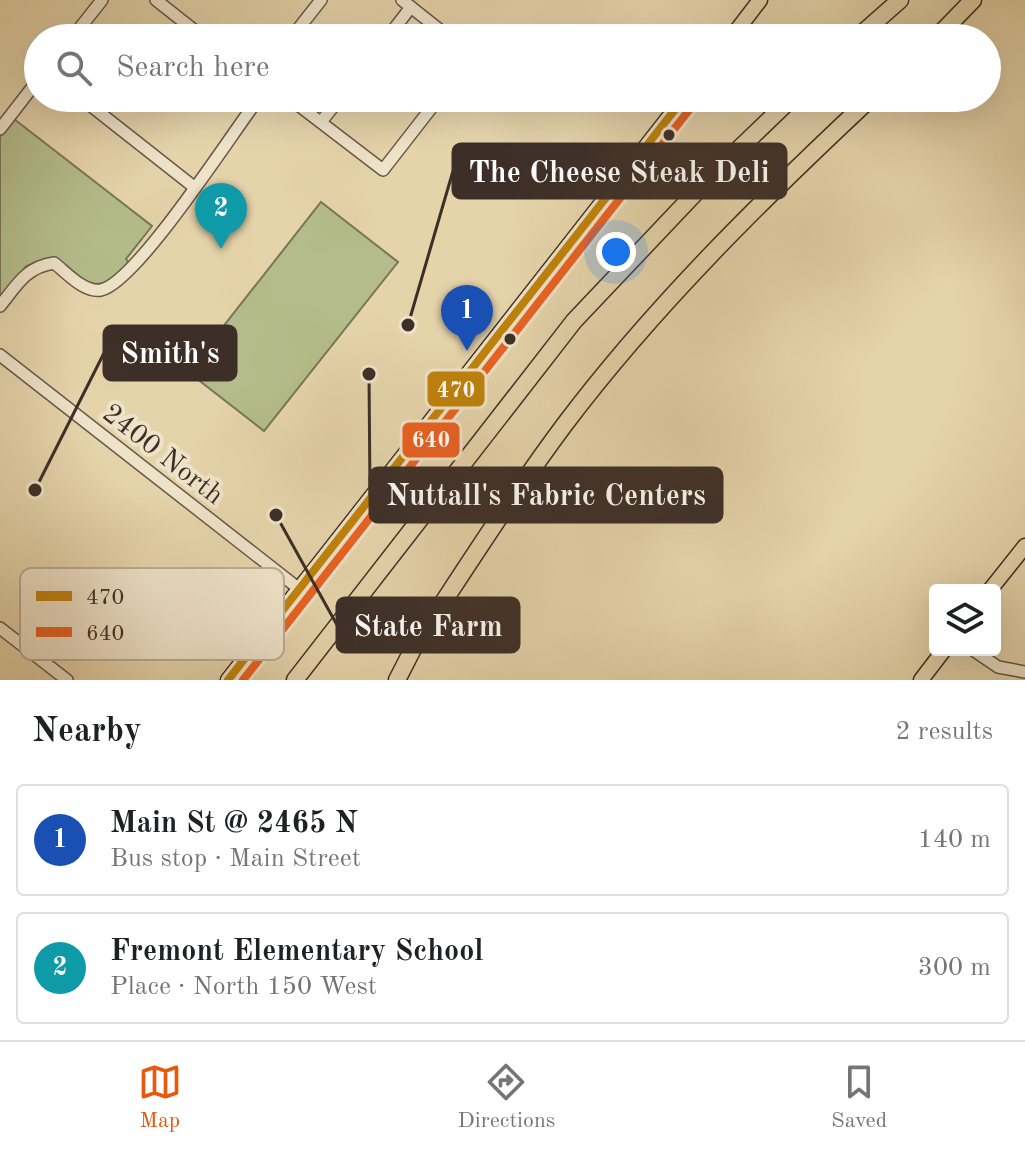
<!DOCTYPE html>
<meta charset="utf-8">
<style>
:root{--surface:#fff;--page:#f6f6f6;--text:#202124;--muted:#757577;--line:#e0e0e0;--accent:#ea580c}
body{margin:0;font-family:"Old Standard TT",serif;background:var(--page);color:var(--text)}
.controls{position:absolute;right:24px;bottom:24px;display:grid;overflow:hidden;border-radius:8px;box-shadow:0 8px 32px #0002}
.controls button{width:72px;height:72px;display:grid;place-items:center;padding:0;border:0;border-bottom:2px solid var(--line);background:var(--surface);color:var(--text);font:40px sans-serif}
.you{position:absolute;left:616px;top:252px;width:28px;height:28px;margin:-20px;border:6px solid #fff;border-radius:50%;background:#1a73e8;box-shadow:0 0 0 12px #1a73e833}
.badge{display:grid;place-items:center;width:52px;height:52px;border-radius:50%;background:var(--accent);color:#fff;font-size:26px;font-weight:700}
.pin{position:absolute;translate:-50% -66px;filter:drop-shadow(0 2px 4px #0008)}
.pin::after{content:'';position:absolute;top:42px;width:28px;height:24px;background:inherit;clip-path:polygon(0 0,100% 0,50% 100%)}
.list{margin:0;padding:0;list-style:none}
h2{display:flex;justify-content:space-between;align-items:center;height:104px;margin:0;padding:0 32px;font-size:34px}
h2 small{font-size:26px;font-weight:400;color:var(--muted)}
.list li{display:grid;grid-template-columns:52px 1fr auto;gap:24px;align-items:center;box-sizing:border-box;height:112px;margin:0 16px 16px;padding:0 16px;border:2px solid var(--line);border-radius:8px}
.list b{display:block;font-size:30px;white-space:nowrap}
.list p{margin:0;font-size:26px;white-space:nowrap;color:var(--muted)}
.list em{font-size:26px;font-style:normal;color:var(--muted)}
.icon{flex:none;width:44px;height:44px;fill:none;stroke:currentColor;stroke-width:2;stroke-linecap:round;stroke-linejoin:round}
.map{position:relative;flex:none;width:1025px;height:680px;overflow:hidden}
.search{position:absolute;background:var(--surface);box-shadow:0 8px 32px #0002;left:24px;right:24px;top:24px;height:88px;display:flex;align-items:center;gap:20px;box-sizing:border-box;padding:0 28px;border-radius:44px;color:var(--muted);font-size:30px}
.sheet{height:360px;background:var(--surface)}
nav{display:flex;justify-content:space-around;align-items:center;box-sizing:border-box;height:112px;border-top:2px solid var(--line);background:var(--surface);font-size:22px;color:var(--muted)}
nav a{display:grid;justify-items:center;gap:4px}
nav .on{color:var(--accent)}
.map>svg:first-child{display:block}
.green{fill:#b3bc8a;stroke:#787659;stroke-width:2}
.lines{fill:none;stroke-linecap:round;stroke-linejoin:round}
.minor-casing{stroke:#675848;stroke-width:14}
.major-casing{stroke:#3d2f28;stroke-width:17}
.highway-casing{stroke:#3d2f28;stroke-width:19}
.minor{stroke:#eee2c8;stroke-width:11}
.major{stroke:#e5d3aa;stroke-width:14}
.highway{stroke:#e5d3aa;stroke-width:16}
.bus-1-casing{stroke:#eee2c8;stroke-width:14}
.bus-2-casing{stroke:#eee2c8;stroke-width:14}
.bus-1{stroke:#bf820c;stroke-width:8}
.bus-2{stroke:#e96222;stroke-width:8}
.bus-dot{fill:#3d2f28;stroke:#eee2c8;stroke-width:3}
.labels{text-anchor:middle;stroke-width:8;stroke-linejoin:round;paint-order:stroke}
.street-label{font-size:28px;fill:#3d2f28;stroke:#eee2c8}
.key{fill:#eee2c8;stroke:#b9ac98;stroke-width:2}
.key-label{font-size:22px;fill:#3d2f28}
.leader{fill:none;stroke:#3d2f28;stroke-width:3}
.callout-dot{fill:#3d2f28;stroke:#eee2c8;stroke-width:3}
.callout{fill:#3d2f28;stroke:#3d2f28;stroke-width:3}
.callout-label{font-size:30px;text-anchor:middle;font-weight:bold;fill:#fff}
.line-badge{stroke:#eee2c8;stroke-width:3}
.badge-label{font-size:22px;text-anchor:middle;font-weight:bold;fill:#fff}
</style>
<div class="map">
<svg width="1025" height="680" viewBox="0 0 1025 680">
<rect width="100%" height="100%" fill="#e5d3aa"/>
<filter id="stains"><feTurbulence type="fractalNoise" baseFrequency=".0025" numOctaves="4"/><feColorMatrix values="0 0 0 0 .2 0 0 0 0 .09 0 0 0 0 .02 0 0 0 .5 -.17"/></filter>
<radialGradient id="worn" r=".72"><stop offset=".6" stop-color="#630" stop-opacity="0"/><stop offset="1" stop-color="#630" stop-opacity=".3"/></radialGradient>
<g class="green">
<path d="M 14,119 L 152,226 L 126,259 L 129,263 C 99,301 77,279 41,261 L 26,266 L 0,299 L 0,137 Z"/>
<path d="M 321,202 L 398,262 L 264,431 L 169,357 L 181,342 L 200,356 Z"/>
</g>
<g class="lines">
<g class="minor-casing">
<g id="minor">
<path d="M 156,0 L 204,38"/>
<path d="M 402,0 L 450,38"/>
<path d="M 72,38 L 102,0"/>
<path d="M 291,38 L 321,0"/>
<path d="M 387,38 L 411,7"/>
<path d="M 81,98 L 194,187"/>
<path d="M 289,98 L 383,170 L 439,98"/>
<path d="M 321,122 L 340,98"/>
<path d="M 0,129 L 38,80"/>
<path d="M 0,306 C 17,285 26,267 54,263 C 66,272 84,293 101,290 C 137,282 232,133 259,98"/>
<path d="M 0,355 L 298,588"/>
<path d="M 0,628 L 67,680"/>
<path d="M 973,650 L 998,667 L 1025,672"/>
</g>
</g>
<g class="major-casing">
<g id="major">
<path d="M 731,38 L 760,0"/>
<path d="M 990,590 L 1025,546"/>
<path d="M 228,680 L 684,98"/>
<path d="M 921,680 L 944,650"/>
</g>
</g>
<g class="highway-casing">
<g id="highway">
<path d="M 857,38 L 900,0"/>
<path d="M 936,38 L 973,0"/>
<path d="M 295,680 L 574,321 L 718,169 L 792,98"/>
<path d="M 397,680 L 415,645 C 464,571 512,495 565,424 C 654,306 763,199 871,98"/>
</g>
</g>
<use href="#minor" class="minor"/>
<use href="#major" class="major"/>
<use href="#highway" class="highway"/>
<g class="bus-1-casing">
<path id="bus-1" d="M 228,680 L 684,98"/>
</g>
<g class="bus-2-casing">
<path id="bus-2" d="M 243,680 L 693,105"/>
</g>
<use href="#bus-1" class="bus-1"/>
<use href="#bus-2" class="bus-2"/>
</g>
<g class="bus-dot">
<circle cx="669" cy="135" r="7"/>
<circle cx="510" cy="339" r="7"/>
</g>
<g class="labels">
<g class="street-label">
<text transform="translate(164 453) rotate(38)" y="10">2400 North</text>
</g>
</g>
<rect x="20" y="568" width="264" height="92" rx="12" class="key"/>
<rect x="36" y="591" width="36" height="10" fill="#bf820c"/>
<rect x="36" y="627" width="36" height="10" fill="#e96222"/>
<g class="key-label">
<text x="86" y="604">470</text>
<text x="86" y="640">640</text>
</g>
<path class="leader" d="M408 325L453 171M35 490L104 353M369 374L370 495M276 515L337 625"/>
<g class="callout-dot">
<circle cx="408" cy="325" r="8"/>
<circle cx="35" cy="490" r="8"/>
<circle cx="369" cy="374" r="8"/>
<circle cx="276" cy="515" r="8"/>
</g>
<g class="callout">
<rect x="453" y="144" width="333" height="54" rx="8"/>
<rect x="104" y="326" width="132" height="54" rx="8"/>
<rect x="370" y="468" width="352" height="54" rx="8"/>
<rect x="337" y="598" width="182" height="54" rx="8"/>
</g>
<g class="callout-label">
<text x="619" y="182">The Cheese Steak Deli</text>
<text x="170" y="363">Smith's</text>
<text x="546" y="505">Nuttall's Fabric Centers</text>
<text x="428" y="636">State Farm</text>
</g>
<g class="line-badge">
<rect x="426" y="370" width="60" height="38" rx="8" fill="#bf820c"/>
<rect x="401" y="421" width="60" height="38" rx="8" fill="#e96222"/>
</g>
<g class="badge-label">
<text x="456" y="397">470</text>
<text x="431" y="447">640</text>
</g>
<rect width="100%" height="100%" filter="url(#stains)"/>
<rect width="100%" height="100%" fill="url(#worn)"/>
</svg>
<div class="controls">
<button><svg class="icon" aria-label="layers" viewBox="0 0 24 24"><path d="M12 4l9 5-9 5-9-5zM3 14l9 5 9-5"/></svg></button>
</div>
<div class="you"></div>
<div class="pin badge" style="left:467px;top:351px;background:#1a4fb4">1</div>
<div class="pin badge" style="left:221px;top:249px;background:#0f9aa8">2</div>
<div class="search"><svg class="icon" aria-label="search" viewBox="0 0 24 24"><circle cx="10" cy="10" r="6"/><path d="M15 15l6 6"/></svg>Search here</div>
</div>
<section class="sheet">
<h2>Nearby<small>2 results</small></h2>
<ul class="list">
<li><span class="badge" style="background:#1a4fb4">1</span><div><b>Main St @ 2465 N</b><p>Bus stop · Main Street</p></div><em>140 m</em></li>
<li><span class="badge" style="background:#0f9aa8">2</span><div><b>Fremont Elementary School</b><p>Place · North 150 West</p></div><em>300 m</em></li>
</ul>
</section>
<nav>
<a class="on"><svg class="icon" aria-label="map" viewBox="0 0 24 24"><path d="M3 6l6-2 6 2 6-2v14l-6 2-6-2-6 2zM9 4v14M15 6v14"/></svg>Map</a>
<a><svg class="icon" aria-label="directions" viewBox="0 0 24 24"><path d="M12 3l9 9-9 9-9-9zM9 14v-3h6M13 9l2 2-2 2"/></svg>Directions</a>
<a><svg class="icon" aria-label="saved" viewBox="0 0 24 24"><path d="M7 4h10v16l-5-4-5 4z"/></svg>Saved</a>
</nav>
